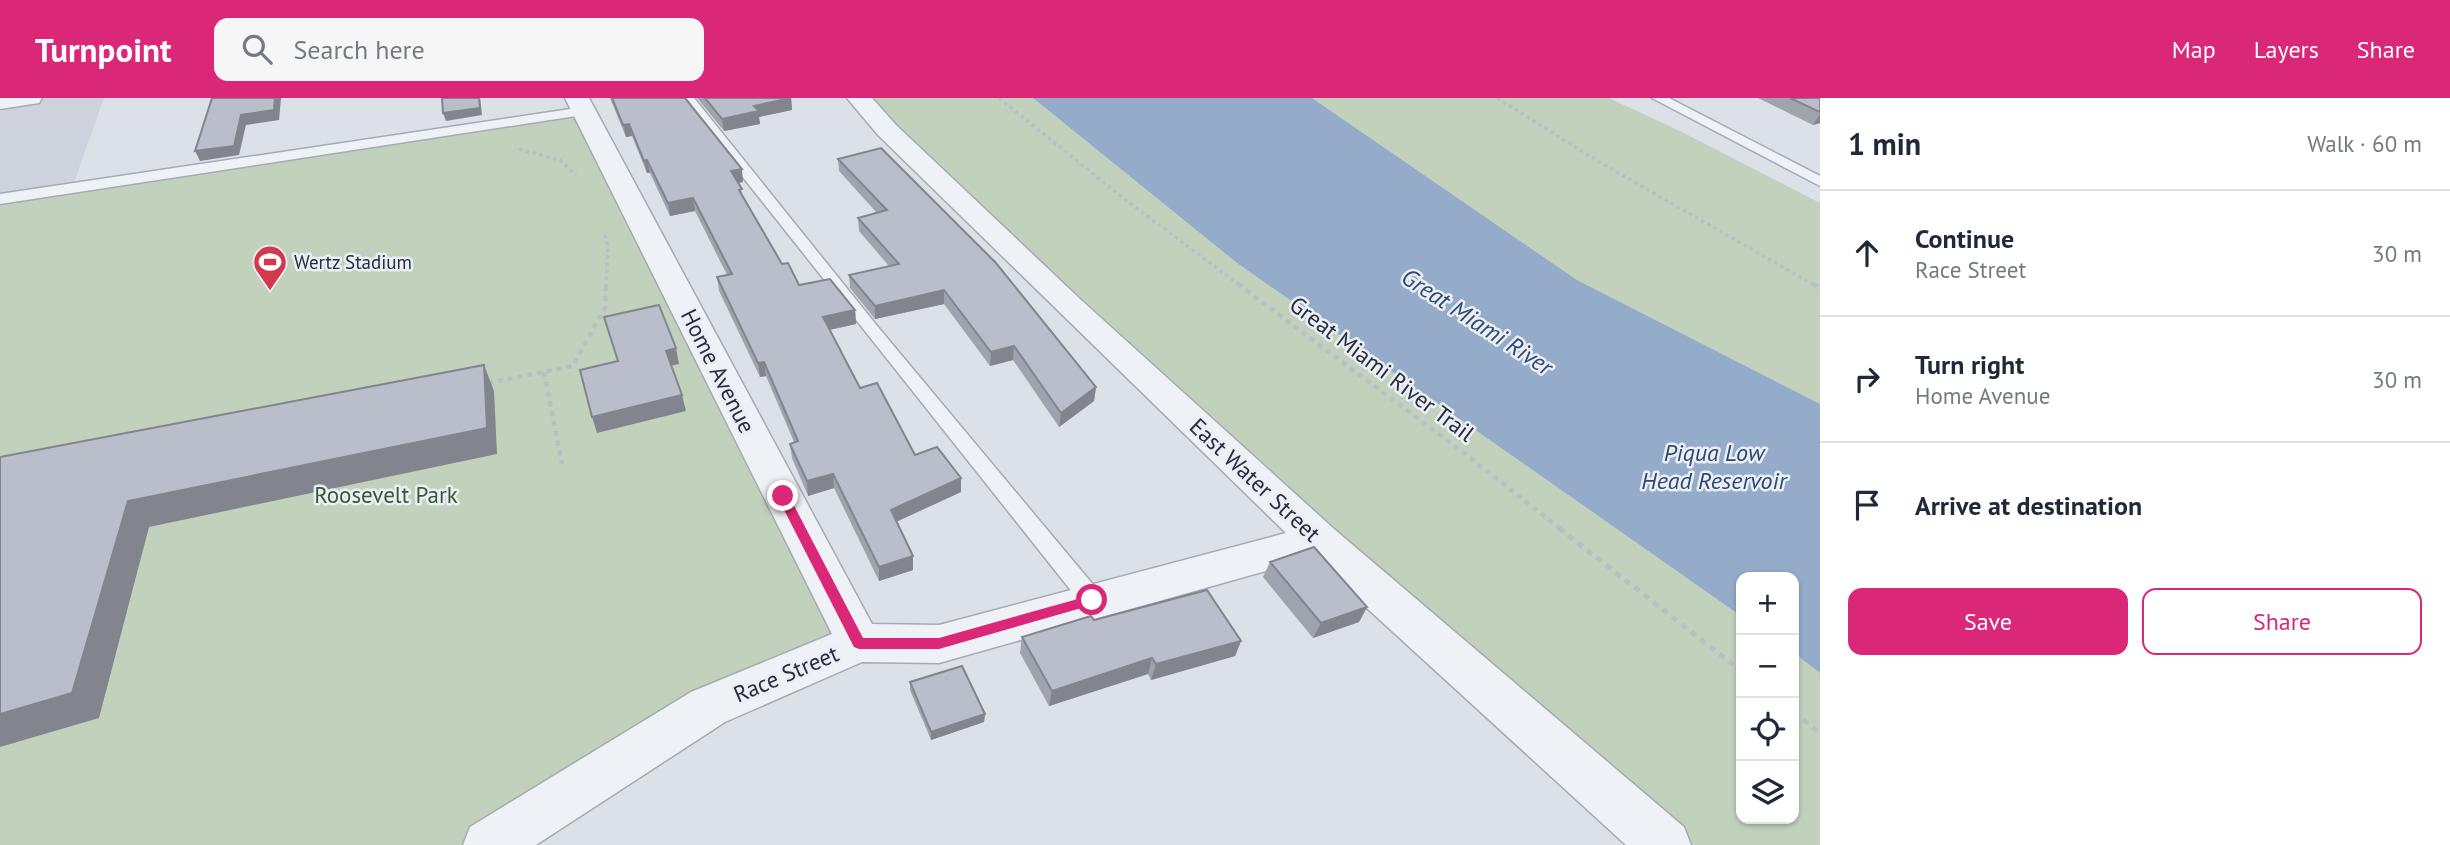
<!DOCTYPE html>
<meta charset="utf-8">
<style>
:root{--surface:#fff;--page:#f6f6f7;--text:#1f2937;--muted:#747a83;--line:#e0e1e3;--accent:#db2777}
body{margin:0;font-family:"PT Sans",sans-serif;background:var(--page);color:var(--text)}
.controls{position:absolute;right:21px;bottom:21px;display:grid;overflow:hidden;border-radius:14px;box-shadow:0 2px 5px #0004}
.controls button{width:63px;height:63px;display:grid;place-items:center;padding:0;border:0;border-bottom:2px solid var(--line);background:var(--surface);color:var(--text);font:35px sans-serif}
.stop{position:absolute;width:21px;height:21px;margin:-16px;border:5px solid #db2777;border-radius:50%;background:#fff}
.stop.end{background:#db2777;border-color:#fff;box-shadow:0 2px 7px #0008}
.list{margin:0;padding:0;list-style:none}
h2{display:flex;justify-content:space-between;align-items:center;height:91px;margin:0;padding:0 28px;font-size:30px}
h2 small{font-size:23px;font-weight:400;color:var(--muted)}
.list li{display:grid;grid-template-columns:46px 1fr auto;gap:21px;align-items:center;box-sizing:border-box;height:126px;padding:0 28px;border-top:2px solid var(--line)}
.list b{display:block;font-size:26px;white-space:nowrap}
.list p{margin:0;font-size:23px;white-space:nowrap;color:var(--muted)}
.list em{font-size:23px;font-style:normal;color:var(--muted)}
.actions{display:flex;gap:14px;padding:21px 28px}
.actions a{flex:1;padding:16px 0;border:2px solid var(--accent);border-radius:14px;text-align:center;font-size:24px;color:var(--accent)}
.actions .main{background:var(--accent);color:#fff}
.icon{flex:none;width:38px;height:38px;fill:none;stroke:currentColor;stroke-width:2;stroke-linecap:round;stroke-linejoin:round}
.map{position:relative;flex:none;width:1820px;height:747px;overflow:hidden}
header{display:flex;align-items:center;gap:42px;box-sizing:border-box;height:98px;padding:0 35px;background:var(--accent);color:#fff}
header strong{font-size:33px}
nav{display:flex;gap:38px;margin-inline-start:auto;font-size:24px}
.search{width:490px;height:63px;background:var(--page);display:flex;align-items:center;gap:18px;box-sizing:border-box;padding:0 24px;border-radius:14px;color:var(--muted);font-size:26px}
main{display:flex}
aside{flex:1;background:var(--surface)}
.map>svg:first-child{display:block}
.built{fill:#ced2dc}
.green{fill:#c1d1bc}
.water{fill:#94acc9}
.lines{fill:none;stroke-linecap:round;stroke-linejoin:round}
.lane-casing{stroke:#a5aab4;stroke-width:3}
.street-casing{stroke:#a5aab4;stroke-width:3}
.path-far2{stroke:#babec5;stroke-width:3.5;stroke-dasharray:3.5 3.5;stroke-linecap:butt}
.path-far1{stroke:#babec5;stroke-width:4.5;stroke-dasharray:5 5;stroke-linecap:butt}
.path{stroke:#babec5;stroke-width:5;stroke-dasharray:6 6;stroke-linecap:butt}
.lane{fill:#eef1f5;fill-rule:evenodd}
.street{fill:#eef1f5;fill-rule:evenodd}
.wall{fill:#9fa3ae}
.shaded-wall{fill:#82858d}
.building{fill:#b9beca;stroke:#82858d;stroke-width:2}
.route{fill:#db2777}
.labels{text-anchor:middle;stroke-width:5;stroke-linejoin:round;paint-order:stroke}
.far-poi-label{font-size:19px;fill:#252d3e;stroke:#ebeff5;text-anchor:start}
.street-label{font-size:23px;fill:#252d3e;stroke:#ebeff5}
.park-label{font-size:23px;fill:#385a32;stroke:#ebeff5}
.water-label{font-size:24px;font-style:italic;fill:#2e4a73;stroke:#ebeff5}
</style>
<header>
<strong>Turnpoint</strong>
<div class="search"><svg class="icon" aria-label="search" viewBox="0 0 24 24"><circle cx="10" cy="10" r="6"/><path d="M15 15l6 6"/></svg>Search here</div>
<nav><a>Map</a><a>Layers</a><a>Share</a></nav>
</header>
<main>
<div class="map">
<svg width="1820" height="747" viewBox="0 0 1820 747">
<rect width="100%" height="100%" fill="#dce0e7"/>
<path class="built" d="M 30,0 L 104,0 L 72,90 L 0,101 L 0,4 Z"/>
<g class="green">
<path d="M 859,0 L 1033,0 L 1237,165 L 1741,518 L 1741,721 L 1794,721 L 1794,555 L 1820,575 L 1820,747 L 1665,747 Z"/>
<path d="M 1312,0 L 1609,0 L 1682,34 L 1820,105 L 1820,306 L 1577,182 Z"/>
<path d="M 584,13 L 859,545 L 489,747 L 0,747 L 0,101 Z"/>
</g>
<path class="water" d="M 1033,0 L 1312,0 L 1577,182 L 1820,306 L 1820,575 L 1794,555 L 1794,479 L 1741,479 L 1741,518 L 1237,165 Z"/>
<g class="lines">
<g class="lane-casing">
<g id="lane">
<path d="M 680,0 L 694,0 L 878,229 L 1100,495 L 1104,502 L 1100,509 L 1092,511 L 1084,509 Z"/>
<path d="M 1652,0 L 1669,0 L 1820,78 L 1820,88 Z"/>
<path d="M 584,9 L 589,10 L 589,16 L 0,106 L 0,96 Z"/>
</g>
</g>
<g class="street-casing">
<g id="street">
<path d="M 0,0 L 42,0 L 39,5 L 0,11 Z"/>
<path d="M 565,0 L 589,0 L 872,526 L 939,527 L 1286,435 L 878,37 L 847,0 L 872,0 L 896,27 L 1080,201 L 1334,431 L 1684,729 L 1691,747 L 1626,747 L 1312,460 L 939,565 L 862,564 L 725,624 L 536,747 L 463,747 L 470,729 L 691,594 L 832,536 Z"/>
</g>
</g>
<g class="path-far2">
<path d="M 999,0 L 1123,100 L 1241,188"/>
<path d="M 1497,0 L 1596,62 L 1816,188"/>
<path d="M 519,51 L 560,62 L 576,77"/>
<path d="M 605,137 L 608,148 L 606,188"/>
</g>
<g class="path-far1">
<path d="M 1238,186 L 1460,352 L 1561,431"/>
<path d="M 1813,186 L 1820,190"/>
<path d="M 544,274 L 562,366"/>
<path d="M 488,285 L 573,268 L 605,209 L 606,186"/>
</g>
<g class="path">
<path d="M 1559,430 L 1741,573"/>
<path d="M 1794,614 L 1820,635"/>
</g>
<use href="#lane" class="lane"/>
<use href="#street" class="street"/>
</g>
<g class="wall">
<path d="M 610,0 L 685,0 L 743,84 L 738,85 L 743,98 L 782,166 L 799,187 L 855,212 L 856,226 L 829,232 L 860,290 L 915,357 L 961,380 L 961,394 L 896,424 L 913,458 L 913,472 L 879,483 L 834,390 L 808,398 L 792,360 L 790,346 L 794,344 L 766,278 L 760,279 L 719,193 L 717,179 L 727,177 L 695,113 L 670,118 L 650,75 L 647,75 L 632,38 L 626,39 Z"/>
<path d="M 697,0 L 791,0 L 792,12 L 759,19 L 760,26 L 724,33 Z"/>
<path d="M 1758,0 L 1820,0 L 1820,25 L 1813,27 Z"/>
<path d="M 838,61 L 1096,289 L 1094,303 L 1059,329 L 1013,262 L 990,268 L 944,206 L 875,221 L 850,190 L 849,177 L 889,168 L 859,133 L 858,120 L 877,115 L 839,73 Z"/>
<path d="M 1270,464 L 1367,509 L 1359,524 L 1313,540 L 1263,479 Z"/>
<path d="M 1094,522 L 1241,543 L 1235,558 L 1151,582 L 1148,576 L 1049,608 L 1020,555 L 1022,539 Z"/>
<path d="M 910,584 L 985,616 L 984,624 L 931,642 L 910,592 Z"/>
</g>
<g class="shaded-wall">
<path d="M 275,0 L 281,0 L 279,22 L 246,27 L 239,57 L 200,63 L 195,53 L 241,17 Z"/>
<path d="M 479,0 L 480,0 L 482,17 L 446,23 L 443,15 Z"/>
<path d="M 791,0 L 792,12 L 759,19 L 760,26 L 724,33 L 722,21 L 754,8 Z"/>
<path d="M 1820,16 L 1820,25 L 1813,27 Z"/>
<path d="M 629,26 L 632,38 L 626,39 L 623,27 Z"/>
<path d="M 647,62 L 650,75 L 647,75 L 644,63 Z"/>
<path d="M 742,71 L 743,84 L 733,86 L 731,73 Z"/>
<path d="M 693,100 L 695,113 L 670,118 L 668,105 Z"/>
<path d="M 944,192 L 944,206 L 875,221 L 875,208 Z"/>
<path d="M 855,212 L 856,226 L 824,233 L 823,219 Z"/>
<path d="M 1014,248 L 1013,262 L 990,268 L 991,254 Z"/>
<path d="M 676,250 L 679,266 L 669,268 L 666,253 Z"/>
<path d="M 764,264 L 766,278 L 760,279 L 758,265 Z"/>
<path d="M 484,267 L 494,293 L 497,356 L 149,429 L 99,620 L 0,649 L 0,616 L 128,403 Z"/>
<path d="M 1096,289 L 1094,303 L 1059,329 L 1061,315 Z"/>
<path d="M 682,297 L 686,313 L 597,335 L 592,319 Z"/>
<path d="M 833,376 L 834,390 L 808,398 L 807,383 Z"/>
<path d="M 961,380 L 961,394 L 891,426 L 891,412 Z"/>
<path d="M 913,458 L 913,472 L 879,483 L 879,469 Z"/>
<path d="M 1367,509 L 1359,524 L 1313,540 L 1321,525 Z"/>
<path d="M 1241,543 L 1235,558 L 1151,582 L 1156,566 Z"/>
<path d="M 1152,560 L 1148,576 L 1049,608 L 1052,593 Z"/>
<path d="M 985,616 L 984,624 L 931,642 L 931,634 Z"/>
</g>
<g class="building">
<path d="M 212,0 L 275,0 L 274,12 L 241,17 L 234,48 L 195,53 Z"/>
<path d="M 442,0 L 479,0 L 480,10 L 443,15 Z"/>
<path d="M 612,0 L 685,0 L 742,71 L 731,73 L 742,91 L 739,92 L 782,166 L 788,165 L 799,187 L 830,181 L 855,212 L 823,219 L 860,290 L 877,285 L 915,357 L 937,349 L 961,380 L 891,412 L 913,458 L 879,469 L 833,376 L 807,383 L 790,346 L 798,343 L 764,264 L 758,265 L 717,179 L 732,176 L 693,100 L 668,105 L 647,62 L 644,63 L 629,26 L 623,27 Z"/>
<path d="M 705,0 L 791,0 L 754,8 L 759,13 L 722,21 Z"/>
<path d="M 1790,0 L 1820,0 L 1820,14 Z"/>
<path d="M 881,50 L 996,165 L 1096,289 L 1061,315 L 1014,248 L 991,254 L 944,192 L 875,208 L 849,177 L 899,166 L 858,120 L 887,112 L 838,61 Z"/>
<path d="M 659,207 L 676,250 L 666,253 L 682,297 L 592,319 L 580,272 L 618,263 L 604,219 Z"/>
<path d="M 484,267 L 487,330 L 128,403 L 72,595 L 0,616 L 0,359 Z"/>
<path d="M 1314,449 L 1367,509 L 1321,525 L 1270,464 Z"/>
<path d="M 1207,492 L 1241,543 L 1156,566 L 1152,560 L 1052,593 L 1022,539 L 1091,518 L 1094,522 Z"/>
<path d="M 962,568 L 985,616 L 931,634 L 910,584 Z"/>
</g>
<path class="route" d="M 783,394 L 789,398 L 863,540 L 939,540 L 1092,497 L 1098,502 L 1092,507 L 939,551 L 859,551 L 854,549 L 777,398 Z"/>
<defs>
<g id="stadium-pin" transform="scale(1.75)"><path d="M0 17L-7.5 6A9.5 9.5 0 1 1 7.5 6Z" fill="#d3394a" stroke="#ebeff5"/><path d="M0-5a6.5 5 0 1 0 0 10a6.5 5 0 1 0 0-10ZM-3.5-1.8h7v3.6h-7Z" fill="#fff"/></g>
</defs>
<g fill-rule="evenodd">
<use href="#stadium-pin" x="270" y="164"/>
</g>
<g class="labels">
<g class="far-poi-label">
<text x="294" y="171">Wertz Stadium</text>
</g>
<g class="street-label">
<text transform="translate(1382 271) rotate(37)" y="8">Great Miami River Trail</text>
<text transform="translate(718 273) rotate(63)" y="8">Home Avenue</text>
<text transform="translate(1255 382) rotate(43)" y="8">East Water Street</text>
<text transform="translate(786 576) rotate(-23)" y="8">Race Street</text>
</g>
<g class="park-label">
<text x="386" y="405">Roosevelt Park</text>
</g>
<g class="water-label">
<text transform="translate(1477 224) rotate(33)" y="8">Great Miami River</text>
<text x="1714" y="363">Piqua Low<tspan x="1714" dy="28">Head Reservoir</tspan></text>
</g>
</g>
</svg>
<div class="controls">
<button>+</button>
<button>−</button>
<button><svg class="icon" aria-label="locate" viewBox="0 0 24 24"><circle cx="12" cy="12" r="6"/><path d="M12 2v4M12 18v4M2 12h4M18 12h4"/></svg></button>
<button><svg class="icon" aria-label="layers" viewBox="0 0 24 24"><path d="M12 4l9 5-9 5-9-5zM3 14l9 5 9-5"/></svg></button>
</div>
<div class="stop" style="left:1092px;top:502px"></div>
<div class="stop end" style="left:783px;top:398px"></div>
</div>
<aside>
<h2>1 min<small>Walk · 60 m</small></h2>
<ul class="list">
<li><svg class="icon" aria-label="ahead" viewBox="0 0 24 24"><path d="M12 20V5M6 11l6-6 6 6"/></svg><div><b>Continue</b><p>Race Street</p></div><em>30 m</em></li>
<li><svg class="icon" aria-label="right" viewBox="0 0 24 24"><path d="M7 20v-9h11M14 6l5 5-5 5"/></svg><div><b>Turn right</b><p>Home Avenue</p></div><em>30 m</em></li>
<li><svg class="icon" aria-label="arrive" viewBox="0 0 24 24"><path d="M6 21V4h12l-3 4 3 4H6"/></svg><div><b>Arrive at destination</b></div></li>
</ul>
<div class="actions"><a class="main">Save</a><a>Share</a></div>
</aside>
</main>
